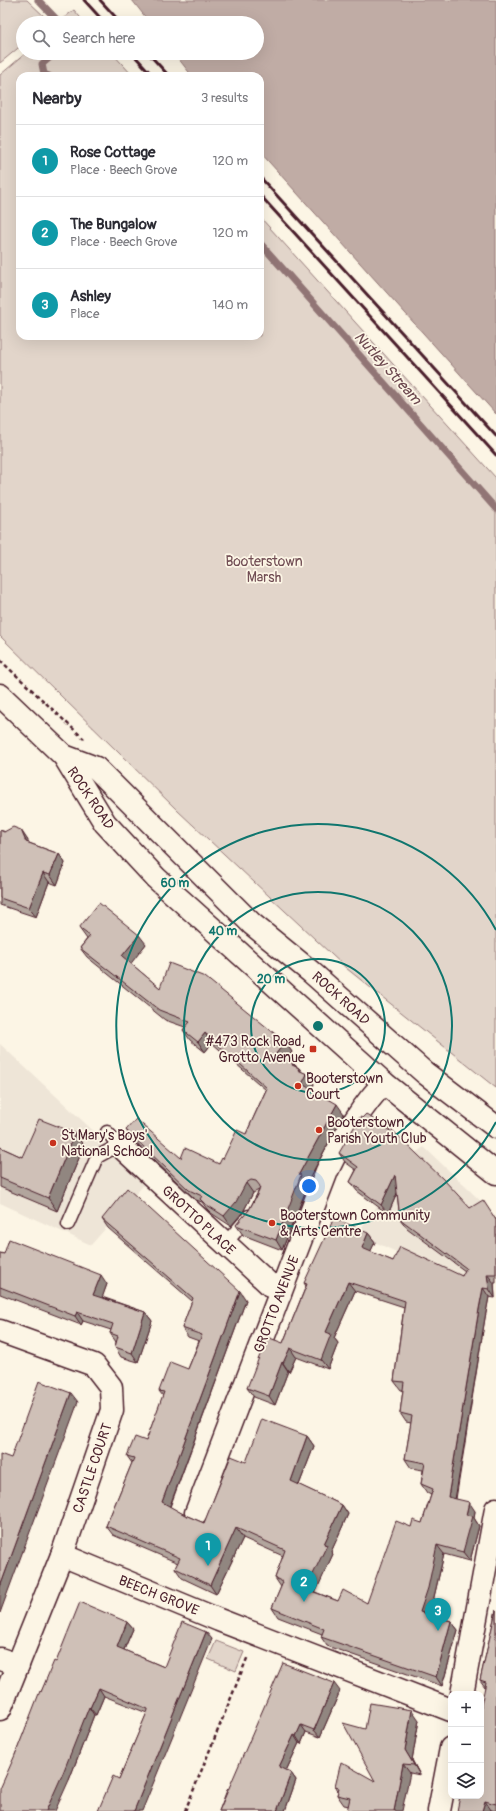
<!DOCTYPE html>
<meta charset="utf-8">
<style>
:root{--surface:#fff;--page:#f2f2f3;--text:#2b2b33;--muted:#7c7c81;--line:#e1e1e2;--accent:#c8321e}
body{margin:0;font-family:Pangolin,sans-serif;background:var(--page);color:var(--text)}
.controls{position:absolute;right:12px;bottom:12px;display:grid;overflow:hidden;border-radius:8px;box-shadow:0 4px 16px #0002}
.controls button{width:36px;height:36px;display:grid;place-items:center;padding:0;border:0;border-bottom:1px solid var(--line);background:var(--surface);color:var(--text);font:20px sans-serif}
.you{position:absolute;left:309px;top:1186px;width:14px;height:14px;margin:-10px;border:3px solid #fff;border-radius:50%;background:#1a73e8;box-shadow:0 0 0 6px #1a73e833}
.badge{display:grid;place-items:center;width:26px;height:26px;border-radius:50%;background:var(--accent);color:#fff;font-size:13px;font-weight:700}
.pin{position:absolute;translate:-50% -33px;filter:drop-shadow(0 1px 2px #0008)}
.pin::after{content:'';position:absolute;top:21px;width:14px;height:12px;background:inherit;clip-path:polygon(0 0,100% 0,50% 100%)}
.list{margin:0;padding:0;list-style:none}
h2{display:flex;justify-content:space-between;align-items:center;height:52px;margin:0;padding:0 16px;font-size:17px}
h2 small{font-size:13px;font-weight:400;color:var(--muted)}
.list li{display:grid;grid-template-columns:26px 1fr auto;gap:12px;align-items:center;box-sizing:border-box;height:72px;padding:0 16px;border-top:1px solid var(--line)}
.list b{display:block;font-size:15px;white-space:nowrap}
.list p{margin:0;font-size:13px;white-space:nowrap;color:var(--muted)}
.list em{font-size:13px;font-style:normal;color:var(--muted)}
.icon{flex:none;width:22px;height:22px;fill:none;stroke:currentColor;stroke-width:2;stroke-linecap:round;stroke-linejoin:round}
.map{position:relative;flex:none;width:496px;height:1811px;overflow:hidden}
.search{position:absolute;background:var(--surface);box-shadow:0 4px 16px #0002;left:16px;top:16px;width:248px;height:44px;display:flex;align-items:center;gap:10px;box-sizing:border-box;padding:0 14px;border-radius:22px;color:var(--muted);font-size:15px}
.panel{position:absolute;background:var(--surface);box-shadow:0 4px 16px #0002;left:16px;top:72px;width:248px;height:268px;border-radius:12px}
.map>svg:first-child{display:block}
.built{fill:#eee5d7}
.green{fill:#e2d5ca;stroke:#967a7a}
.water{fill:#c0aca5;stroke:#917474}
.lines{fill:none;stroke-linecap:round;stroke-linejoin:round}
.stream{stroke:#917474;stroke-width:7}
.lane-casing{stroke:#4a1f2b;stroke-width:15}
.street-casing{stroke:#4a1f2b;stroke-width:25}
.secondary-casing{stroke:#4a1f2b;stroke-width:25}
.path{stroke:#4a1f2b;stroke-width:2.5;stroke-dasharray:4 3;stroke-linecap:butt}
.lane{stroke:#fcf5e5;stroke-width:12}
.street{stroke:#fcf5e5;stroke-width:22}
.secondary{stroke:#fcf5e5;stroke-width:22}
.rail{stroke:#4a1f2b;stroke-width:3}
.wall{fill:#b2a59d;stroke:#4a1f2b}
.shaded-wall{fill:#918680;stroke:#4a1f2b}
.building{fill:#cfc0b7;stroke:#4a1f2b}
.ring{fill:none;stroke:#0f766e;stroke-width:2}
.poi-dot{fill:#c8321e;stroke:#fcf5e5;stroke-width:1.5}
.labels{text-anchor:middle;stroke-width:3.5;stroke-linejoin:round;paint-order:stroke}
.park-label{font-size:14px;fill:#704c53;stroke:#fcf5e5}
.street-label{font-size:14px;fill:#4a1f2b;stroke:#fcf5e5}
.poi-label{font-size:14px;fill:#4a1f2b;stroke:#fcf5e5;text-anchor:start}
.water-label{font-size:15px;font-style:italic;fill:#6d4950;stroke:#fcf5e5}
.centre{fill:#0f766e;stroke:#fcf5e5;stroke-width:2}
.ring-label{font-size:12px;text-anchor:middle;font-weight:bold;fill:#0f766e;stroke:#fcf5e5;stroke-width:3.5;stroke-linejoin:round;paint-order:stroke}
</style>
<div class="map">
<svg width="496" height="1811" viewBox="0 0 496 1811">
<rect width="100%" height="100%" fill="#fcf5e5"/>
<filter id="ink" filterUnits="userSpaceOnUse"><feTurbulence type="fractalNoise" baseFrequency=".025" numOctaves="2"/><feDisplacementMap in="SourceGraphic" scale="8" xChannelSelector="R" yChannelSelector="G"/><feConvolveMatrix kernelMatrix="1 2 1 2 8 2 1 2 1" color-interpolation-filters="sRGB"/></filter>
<g filter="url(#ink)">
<g class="built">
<path d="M 0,1044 L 101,1138 L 109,1149 L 148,1180 L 91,1245 L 0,1203 Z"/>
<path d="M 424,1147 L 489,1209 L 496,1219 L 496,1295 L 473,1294 L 403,1255 L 357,1234 L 414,1154 Z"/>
</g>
<g class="green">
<path d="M 0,0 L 27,0 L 47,19 L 44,23 L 23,23 L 23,44 L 0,63 Z"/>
<path d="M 74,10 L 85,23 L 57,23 Z"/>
<path d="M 26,53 L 112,53 L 133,76 L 20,76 L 20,336 L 260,336 L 260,217 L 496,478 L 496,1088 L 346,968 L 178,811 L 0,636 L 0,75 Z"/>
<path d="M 216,1641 L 244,1652 L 236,1671 L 208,1659 Z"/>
</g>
<path class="water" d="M 132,0 L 496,0 L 496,414 L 260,152 L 260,76 L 192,76 L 174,53 L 257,53 L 257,23 L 150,23 Z"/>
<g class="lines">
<g class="stream">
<path d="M 38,0 L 60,23"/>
<path d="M 49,76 L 44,74 L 42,64 L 55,53"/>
<path d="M 260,243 L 496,509"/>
</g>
<g class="lane-casing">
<g id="lane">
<path d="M 68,1224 L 97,1157 L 119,1145 L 107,1132"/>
<path d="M 225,1244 L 249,1216"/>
</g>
</g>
<g class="street-casing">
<g id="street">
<path d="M 119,1145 L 280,1294"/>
<path d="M 0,1331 L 94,1365 L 111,1387 L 112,1410 L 62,1555 L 0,1709"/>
<path d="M 196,1513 L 327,1171 C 342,1140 360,1107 384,1083"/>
<path d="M 62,1555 L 219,1620 L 451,1710"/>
<path d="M 0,1659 L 18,1665"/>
</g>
</g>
<g class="secondary-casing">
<g id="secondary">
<path d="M 0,695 L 64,756 L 105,823 L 156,878 L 384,1083 L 496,1173"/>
<path d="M 64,756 L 96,768 L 252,924 L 311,972 L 425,1073 L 496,1127"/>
<path d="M 462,1694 L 496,1509"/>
<path d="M 439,1811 L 451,1748"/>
</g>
</g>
<g class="path">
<path d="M 0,660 L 84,739"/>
<path d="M 185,1811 L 248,1656"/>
</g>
<use href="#lane" class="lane"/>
<use href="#street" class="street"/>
<use href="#secondary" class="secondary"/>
<g class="rail">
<path d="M 84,0 L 105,23"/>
<path d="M 100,0 L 121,23"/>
<path d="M 132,53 L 153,76"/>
<path d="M 148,53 L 169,76"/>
<path d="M 260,177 L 496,436"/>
<path d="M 260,195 L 496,455"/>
</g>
</g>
<g class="wall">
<path d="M 0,830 L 27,839 L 29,843 L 59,854 L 65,863 L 57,885 L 49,882 L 36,917 L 0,905 Z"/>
<path d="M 79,928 L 146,944 L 130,963 L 160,988 L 285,1042 L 292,1052 L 286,1060 L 293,1063 L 296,1066 L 299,1068 L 302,1072 L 307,1074 L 314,1084 L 311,1089 L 344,1114 L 307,1183 L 308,1185 L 282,1250 L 243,1235 L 236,1225 L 249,1210 L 259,1190 L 253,1193 L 243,1212 L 231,1226 L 211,1213 L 207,1209 L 202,1202 L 196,1200 L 133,1140 L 126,1130 L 181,1158 L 219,1164 L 246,1134 L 266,1090 L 212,1043 L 205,1052 L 190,1040 L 183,1030 L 185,1027 L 165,1020 L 87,957 L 80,948 L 87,939 Z"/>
<path d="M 75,1133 L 84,1146 L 57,1211 L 0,1187 L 0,1147 L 22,1157 Z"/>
<path d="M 339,1153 L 496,1219 L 496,1283 L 494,1283 L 495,1298 L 489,1297 L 485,1318 L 456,1499 L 475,1511 L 474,1518 L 479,1526 L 470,1561 L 444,1554 L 434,1597 L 428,1614 L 451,1621 L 458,1630 L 442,1686 L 327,1646 L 321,1637 L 322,1634 L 278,1617 L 272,1608 L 281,1587 L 275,1578 L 283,1556 L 243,1538 L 216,1594 L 182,1578 L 175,1568 L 178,1563 L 113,1535 L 106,1526 L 132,1463 L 127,1456 L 146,1441 L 163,1396 L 159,1391 L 188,1369 L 199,1341 L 188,1337 L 182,1328 L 192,1301 L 108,1228 L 102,1219 L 246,1300 L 170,1507 L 185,1515 L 204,1523 L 246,1462 L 307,1436 L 314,1446 L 299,1485 L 342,1505 L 348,1514 L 331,1552 L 333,1554 L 315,1592 L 338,1601 L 367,1603 L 411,1527 L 422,1523 L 431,1495 L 427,1493 L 421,1484 L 423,1470 L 411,1468 L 405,1459 L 411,1423 L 406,1422 L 400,1413 L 403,1390 L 401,1390 L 394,1381 L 404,1307 L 355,1291 L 334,1338 L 338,1343 L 328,1369 L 296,1357 L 289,1372 L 288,1371 L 275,1405 L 254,1397 L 247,1388 L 283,1343 L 306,1286 L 304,1283 L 368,1233 L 375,1242 L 370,1252 L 393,1261 L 462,1276 L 465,1271 L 407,1228 L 400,1219 L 397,1193 L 388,1214 L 357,1191 L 350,1182 L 356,1170 L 345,1162 Z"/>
<path d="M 0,1253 L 107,1284 L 102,1297 L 145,1312 L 152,1321 L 138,1362 L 121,1357 L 115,1347 L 116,1342 L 110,1333 L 111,1330 L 83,1321 L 81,1325 L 0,1294 Z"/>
<path d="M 496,1610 L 496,1811 L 491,1810 L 491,1811 L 457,1811 L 481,1796 L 485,1687 L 480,1680 Z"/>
<path d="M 127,1622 L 133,1629 L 124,1650 L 164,1667 L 212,1639 L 119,1779 L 147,1713 L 104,1696 L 96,1715 L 94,1715 L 69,1780 L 15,1755 L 41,1692 L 56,1662 Z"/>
<path d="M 340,1691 L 320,1737 L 306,1732 L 301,1744 L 299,1743 L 286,1771 L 291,1773 L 296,1780 L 285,1811 L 219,1811 L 227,1790 Z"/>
<path d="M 419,1720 L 412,1760 L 420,1775 L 410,1773 L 349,1806 L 344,1805 L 337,1795 L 338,1791 L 335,1787 L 375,1781 L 365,1729 Z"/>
</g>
<g class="shaded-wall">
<path d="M 21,830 L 27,839 L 33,851 L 26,842 Z"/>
<path d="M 59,854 L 65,863 L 57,885 L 50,875 Z"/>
<path d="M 43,873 L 49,882 L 36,917 L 29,908 Z"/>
<path d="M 139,935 L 146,944 L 129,966 L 122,956 Z"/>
<path d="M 205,1033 L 212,1043 L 205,1052 L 198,1042 Z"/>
<path d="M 285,1042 L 292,1052 L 282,1065 L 275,1055 Z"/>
<path d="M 293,1063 L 298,1070 L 299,1068 L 305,1077 L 307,1074 L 314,1084 L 309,1094 L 302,1084 L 292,1065 Z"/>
<path d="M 337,1104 L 344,1114 L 307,1183 L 308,1185 L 282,1250 L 276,1240 L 299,1174 Z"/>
<path d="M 75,1133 L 84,1146 L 57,1211 L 48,1198 Z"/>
<path d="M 395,1175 L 401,1184 L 388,1214 L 381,1205 Z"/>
<path d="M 246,1183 L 253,1193 L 243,1212 L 231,1226 L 224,1216 Z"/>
<path d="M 368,1233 L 375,1242 L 368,1257 L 362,1248 Z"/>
<path d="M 487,1274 L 494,1283 L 495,1298 L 489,1289 Z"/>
<path d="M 101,1275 L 107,1284 L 100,1304 L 93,1295 Z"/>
<path d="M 348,1282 L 355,1291 L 334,1338 L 338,1343 L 328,1369 L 321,1360 L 326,1332 Z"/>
<path d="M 483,1288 L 489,1297 L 485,1318 L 454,1506 L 448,1497 L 479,1309 Z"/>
<path d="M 240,1291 L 246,1300 L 168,1511 L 162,1502 Z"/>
<path d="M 77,1312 L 83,1321 L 81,1325 L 75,1316 Z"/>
<path d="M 145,1312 L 152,1321 L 138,1362 L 132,1353 Z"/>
<path d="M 290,1348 L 296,1357 L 289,1372 L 283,1363 Z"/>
<path d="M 282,1362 L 288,1371 L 275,1405 L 269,1396 Z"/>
<path d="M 71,1393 L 78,1402 L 0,1613 L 0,1587 Z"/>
<path d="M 307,1436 L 314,1446 L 297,1490 L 291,1481 Z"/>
<path d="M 469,1502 L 475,1511 L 474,1518 L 479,1526 L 470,1561 L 463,1552 L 466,1515 Z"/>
<path d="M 342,1505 L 348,1514 L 331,1552 L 333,1554 L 313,1598 L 306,1589 L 324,1544 Z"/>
<path d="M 236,1528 L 243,1538 L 216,1594 L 210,1585 Z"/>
<path d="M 437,1545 L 444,1554 L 434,1597 L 426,1621 L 420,1612 Z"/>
<path d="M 451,1621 L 458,1630 L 442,1686 L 436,1677 Z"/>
<path d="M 127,1622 L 133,1629 L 122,1654 L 117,1647 Z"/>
<path d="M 206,1632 L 212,1639 L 142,1811 L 134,1811 Z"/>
<path d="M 334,1683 L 340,1691 L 320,1737 L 314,1730 Z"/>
<path d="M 99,1688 L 104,1696 L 96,1715 L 90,1708 Z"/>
<path d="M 89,1707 L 94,1715 L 69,1780 L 55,1811 L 46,1811 Z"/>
<path d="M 412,1710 L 419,1720 L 412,1760 L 420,1775 L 405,1750 Z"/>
<path d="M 301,1725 L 306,1732 L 301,1744 L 296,1736 Z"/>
<path d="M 294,1735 L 299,1743 L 284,1775 L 279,1767 Z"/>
<path d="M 403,1764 L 410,1773 L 402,1811 L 394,1811 Z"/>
<path d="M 291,1773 L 296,1780 L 285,1811 L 277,1811 Z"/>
<path d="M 485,1801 L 491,1810 L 491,1811 L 482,1811 Z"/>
</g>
<g class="building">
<path d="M 13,827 L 21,830 L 26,842 L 59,854 L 50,875 L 43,873 L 29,908 L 0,898 L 0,830 L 4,832 Z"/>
<path d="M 99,903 L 139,935 L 122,956 L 160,988 L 169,963 L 205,977 L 285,1042 L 275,1055 L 293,1063 L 292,1065 L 299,1068 L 298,1070 L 307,1074 L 302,1084 L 337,1104 L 299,1174 L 301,1175 L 276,1240 L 236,1225 L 249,1210 L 259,1191 L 260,1186 L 256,1181 L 251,1180 L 246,1183 L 236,1202 L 224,1216 L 204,1203 L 200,1199 L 202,1196 L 189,1190 L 126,1130 L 136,1119 L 181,1158 L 185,1148 L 219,1164 L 222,1158 L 223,1159 L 237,1130 L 246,1134 L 267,1088 L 205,1033 L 198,1042 L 183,1030 L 190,1022 L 159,1010 L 80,948 L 90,936 L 79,928 Z"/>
<path d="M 366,1114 L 390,1131 L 389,1127 L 445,1181 L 470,1208 L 483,1200 L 496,1220 L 496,1274 L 487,1274 L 489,1289 L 483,1288 L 479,1309 L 448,1497 L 469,1502 L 466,1515 L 473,1516 L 463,1552 L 437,1545 L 428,1588 L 420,1612 L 451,1621 L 436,1677 L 321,1637 L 324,1629 L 272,1608 L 283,1582 L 275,1578 L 285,1550 L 236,1528 L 210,1585 L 175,1568 L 180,1558 L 106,1526 L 134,1458 L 127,1456 L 135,1437 L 146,1441 L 164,1392 L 159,1391 L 170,1362 L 188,1369 L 202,1335 L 182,1328 L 193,1298 L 102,1219 L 127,1188 L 240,1291 L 162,1502 L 185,1515 L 204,1523 L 231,1456 L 246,1462 L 262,1419 L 307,1436 L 291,1481 L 342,1505 L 324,1544 L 327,1545 L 306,1589 L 338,1601 L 343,1590 L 367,1603 L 396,1521 L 411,1527 L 413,1520 L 422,1523 L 433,1489 L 421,1484 L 425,1463 L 405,1459 L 412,1416 L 400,1413 L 404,1382 L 394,1381 L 405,1301 L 348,1282 L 326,1332 L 331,1334 L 321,1360 L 290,1348 L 283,1363 L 282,1362 L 269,1396 L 247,1388 L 267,1337 L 283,1343 L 307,1284 L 304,1283 L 334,1218 L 368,1233 L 362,1248 L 393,1261 L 400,1247 L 462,1276 L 466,1268 L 400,1219 L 395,1175 L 381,1205 L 350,1182 L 358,1167 L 339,1153 L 360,1117 L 362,1118 Z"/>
<path d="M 39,1119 L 75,1133 L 48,1198 L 0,1178 L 0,1147 L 22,1157 Z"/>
<path d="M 9,1239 L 101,1275 L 93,1295 L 145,1312 L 132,1353 L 115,1347 L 118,1336 L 110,1333 L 113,1324 L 77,1312 L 75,1316 L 0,1287 L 0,1253 L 4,1254 Z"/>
<path d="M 39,1381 L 71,1393 L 0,1587 L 0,1454 L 11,1458 Z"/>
<path d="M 80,1602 L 127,1622 L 117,1647 L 164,1667 L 182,1622 L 206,1632 L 134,1811 L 98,1811 L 113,1776 L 119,1779 L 148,1710 L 148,1709 L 99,1688 L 90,1708 L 89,1707 L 63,1773 L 46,1811 L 0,1811 L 0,1789 L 15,1755 L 40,1691 L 41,1692 L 54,1661 L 56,1662 Z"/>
<path d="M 496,1610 L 496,1804 L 485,1801 L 482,1811 L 457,1811 L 460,1796 L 481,1796 L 481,1705 L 486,1682 L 480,1680 Z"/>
<path d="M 283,1663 L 334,1683 L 314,1730 L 301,1725 L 296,1736 L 294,1735 L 279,1767 L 291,1773 L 277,1811 L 219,1811 Z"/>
<path d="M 370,1703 L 412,1710 L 405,1750 L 414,1765 L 403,1764 L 394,1811 L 347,1811 L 350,1798 L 337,1795 L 339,1788 L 335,1787 L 341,1762 L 375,1781 L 343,1723 L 365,1729 Z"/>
</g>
</g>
<g class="ring">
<circle cx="318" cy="1026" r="67"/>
<circle cx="318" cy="1026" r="134"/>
<path d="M496 1122A202 202 0 1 1 496 930"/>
</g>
<g class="poi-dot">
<rect x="309" y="1045" width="8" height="8" rx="2"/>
<circle cx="298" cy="1086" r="4"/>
<circle cx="319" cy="1130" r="4"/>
<circle cx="53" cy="1143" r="4"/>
<circle cx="272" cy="1223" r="4"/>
</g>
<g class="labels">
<g class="park-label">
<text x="264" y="566">Booterstown<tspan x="264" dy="16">Marsh</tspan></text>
</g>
<g class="street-label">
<text transform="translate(91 798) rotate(56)" y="5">ROCK ROAD</text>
<text transform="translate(341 998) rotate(42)" y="5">ROCK ROAD</text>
<text transform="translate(199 1220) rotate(43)" y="5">GROTTO PLACE</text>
<text transform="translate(276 1304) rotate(-69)" y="5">GROTTO AVENUE</text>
<text transform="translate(92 1468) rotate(-71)" y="5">CASTLE COURT</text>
<text transform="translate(159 1595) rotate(22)" y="5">BEECH GROVE</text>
</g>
<g class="poi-label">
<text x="305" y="1046" text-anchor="end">#473 Rock Road,<tspan x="305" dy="16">Grotto Avenue</tspan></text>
<text x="306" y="1083">Booterstown<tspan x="306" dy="16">Court</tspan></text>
<text x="327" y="1127">Booterstown<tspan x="327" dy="16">Parish Youth Club</tspan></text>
<text x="61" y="1140">St Mary's Boys'<tspan x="61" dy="16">National School</tspan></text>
<text x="280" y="1220">Booterstown Community<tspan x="280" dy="16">&amp; Arts Centre</tspan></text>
</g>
<g class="water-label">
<text transform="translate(388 368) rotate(48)" y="5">Nutley Stream</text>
</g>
</g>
<circle cx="318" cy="1026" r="6" class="centre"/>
<g class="ring-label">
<text x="175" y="887">60 m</text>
<text x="223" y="935">40 m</text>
<text x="271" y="983">20 m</text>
</g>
</svg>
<div class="controls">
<button>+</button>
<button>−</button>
<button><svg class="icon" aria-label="layers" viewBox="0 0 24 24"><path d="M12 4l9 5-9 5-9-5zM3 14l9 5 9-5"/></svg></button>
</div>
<div class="you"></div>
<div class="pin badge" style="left:208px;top:1566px;background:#0f9aa8">1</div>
<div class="pin badge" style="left:304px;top:1602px;background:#0f9aa8">2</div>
<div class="pin badge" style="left:438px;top:1631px;background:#0f9aa8">3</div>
<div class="search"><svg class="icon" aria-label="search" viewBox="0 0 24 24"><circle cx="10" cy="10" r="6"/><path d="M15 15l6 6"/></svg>Search here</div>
<section class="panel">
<h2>Nearby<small>3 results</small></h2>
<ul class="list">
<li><span class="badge" style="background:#0f9aa8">1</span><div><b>Rose Cottage</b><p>Place · Beech Grove</p></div><em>120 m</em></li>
<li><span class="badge" style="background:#0f9aa8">2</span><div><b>The Bungalow</b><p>Place · Beech Grove</p></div><em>120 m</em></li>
<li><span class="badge" style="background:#0f9aa8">3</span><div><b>Ashley</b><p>Place</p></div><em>140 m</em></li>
</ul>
</section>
</div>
